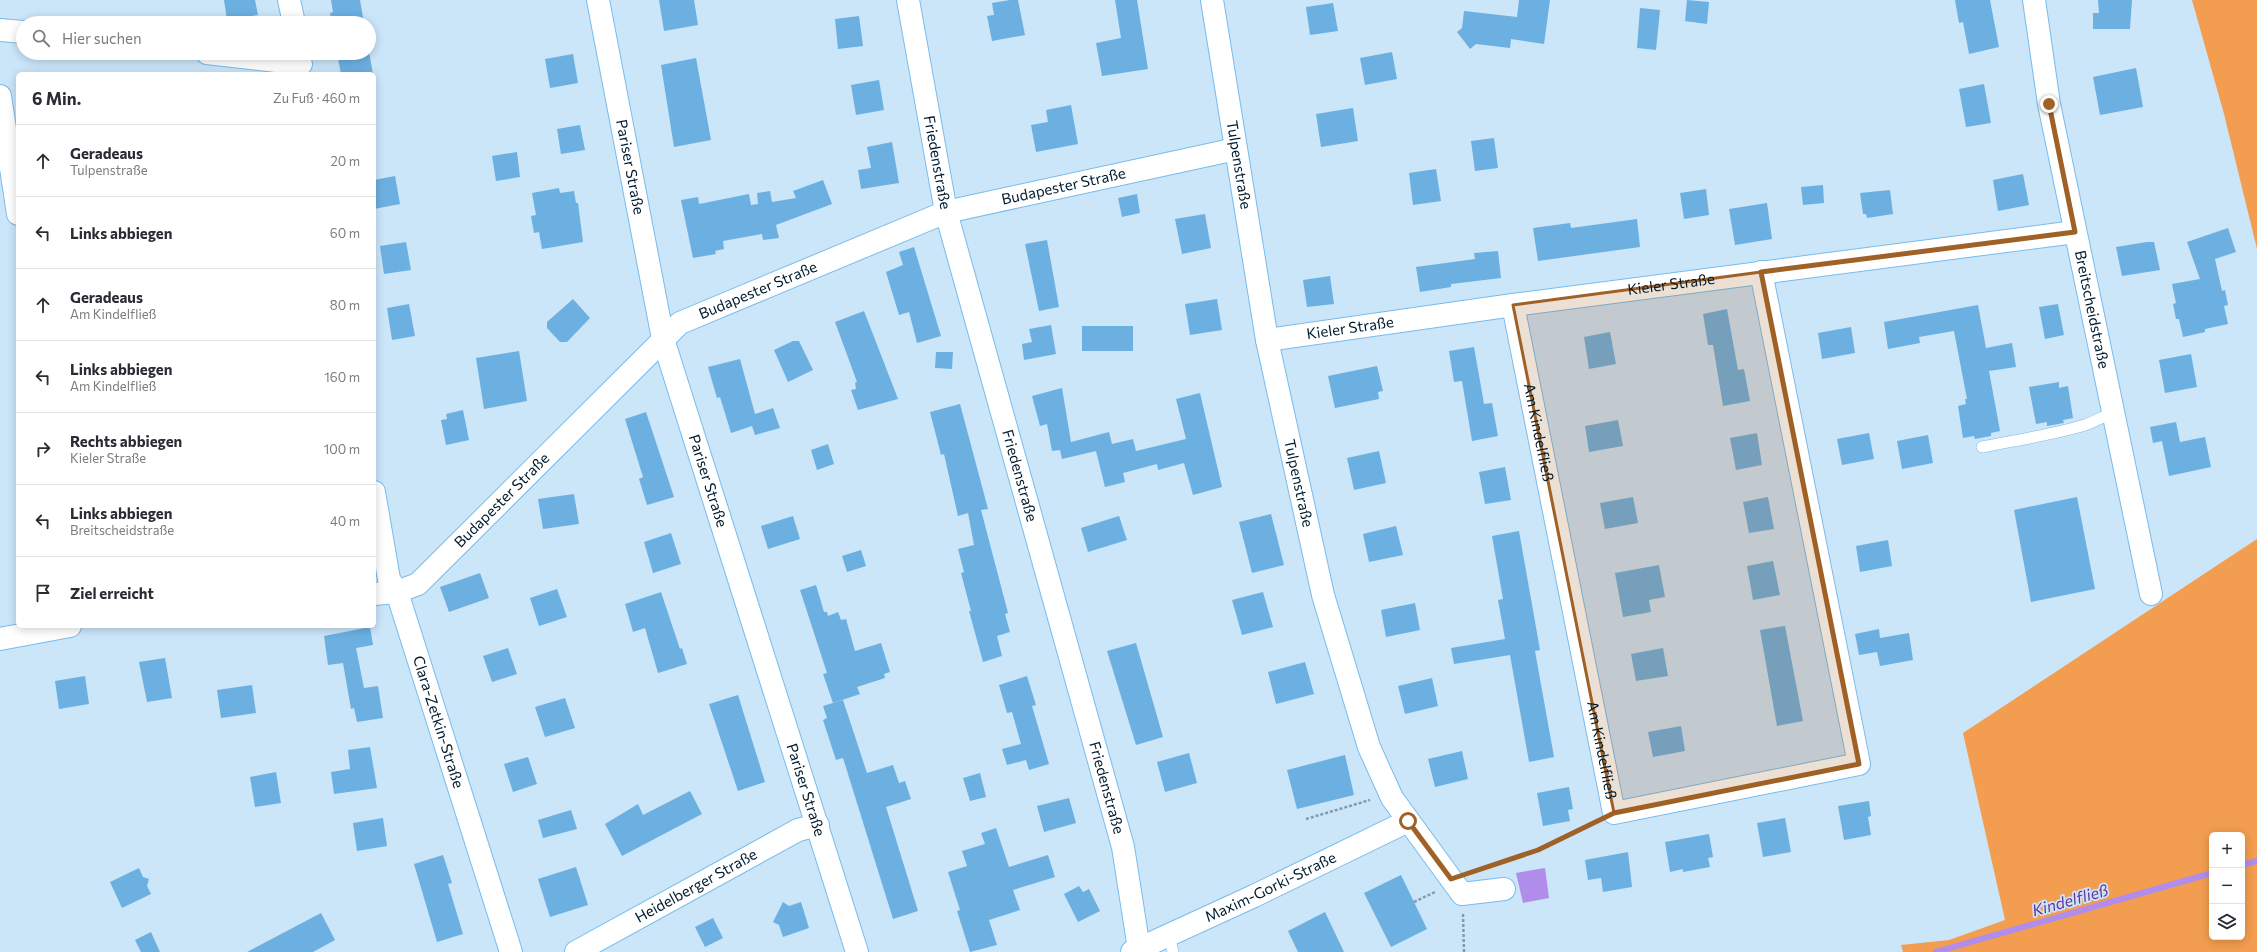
<!DOCTYPE html>
<html lang="de">
<meta charset="utf-8">
<style>
:root{--surface:#fff;--page:#f2f2f3;--text:#2b2b33;--muted:#7c7c81;--line:#e1e1e2}
body{margin:0;font-family:Commissioner,sans-serif;background:var(--page);color:var(--text)}
.controls{position:absolute;right:12px;bottom:12px;display:grid;overflow:hidden;border-radius:6px;box-shadow:0 2px 10px #0003}
.controls button{width:36px;height:36px;display:grid;place-items:center;padding:0;border:0;border-bottom:1px solid var(--line);background:var(--surface);color:var(--text);font:20px sans-serif}
.stop{position:absolute;width:12px;height:12px;margin:-9px;border:3px solid #9f6126;border-radius:50%;background:#fff}
.stop.end{background:#9f6126;border-color:#fff;box-shadow:0 1px 4px #0008}
.list{margin:0;padding:0;list-style:none}
h2{display:flex;justify-content:space-between;align-items:center;height:52px;margin:0;padding:0 16px;font-size:17px}
h2 small{font-size:13px;font-weight:400;color:var(--muted)}
.list li{display:grid;grid-template-columns:26px 1fr auto;gap:12px;align-items:center;box-sizing:border-box;height:72px;padding:0 16px;border-top:1px solid var(--line)}
.list b{display:block;font-size:15px;white-space:nowrap}
.list p{margin:0;font-size:13px;white-space:nowrap;color:var(--muted)}
.list em{font-size:13px;font-style:normal;color:var(--muted)}
.icon{flex:none;width:22px;height:22px;fill:none;stroke:currentColor;stroke-width:2;stroke-linecap:round;stroke-linejoin:round}
.map{position:relative;flex:none;width:2257px;height:952px;overflow:hidden}
.search{position:absolute;background:var(--surface);box-shadow:0 2px 10px #0003;left:16px;top:16px;width:360px;height:44px;display:flex;align-items:center;gap:10px;box-sizing:border-box;padding:0 14px;border-radius:22px;color:var(--muted);font-size:15px}
.panel{position:absolute;background:var(--surface);box-shadow:0 2px 10px #0003;left:16px;top:72px;width:360px;height:556px;border-radius:6px}
.map>svg:first-child{display:block}
.forest{fill:#f29d4f;fill-rule:evenodd}
.water{fill:#b18deb}
.lines{fill:none;stroke-linecap:round;stroke-linejoin:round}
.stream{stroke:#b18deb;stroke-width:6}
.building{fill:#6cb0e1}
.lane-casing{stroke:#77bced;stroke-width:12}
.street-casing{stroke:#77bced;stroke-width:24}
.path{stroke:#819bae;stroke-width:2.5;stroke-dasharray:3 2;stroke-linecap:butt}
.lane{stroke:#fff;stroke-width:11}
.street{stroke:#fff;stroke-width:22}
.route{stroke:#9f6126;stroke-width:5}
.marked{fill:#9f6126;fill-opacity:0.2;stroke:#9f6126;stroke-width:3;stroke-linejoin:round}
.labels{text-anchor:middle;stroke-width:3.5;stroke-linejoin:round;paint-order:stroke}
.street-label{font-size:15px;fill:#001b2d;stroke:#cbe5f9}
.water-label{font-size:16px;font-style:italic;fill:#63319e;stroke:#cbe5f9}
</style>
<div class="map">
<svg width="2257" height="952" viewBox="0 0 2257 952">
<rect width="100%" height="100%" fill="#cbe5f9"/>
<g class="forest">
<path d="M 2192,0 L 2257,0 L 2257,249 L 2224,114 Z"/>
<path d="M 2257,539 L 2257,952 L 1903,952 L 1901,945 L 1949,940 L 2005,920 L 1963,733 ZM 2212,835 L 2242,835 L 2242,937 L 2212,937 Z"/>
</g>
<path class="water" d="M 1545,868 L 1549,898 L 1523,903 L 1516,873 Z"/>
<g class="lines">
<g class="stream">
<path d="M 2242,865 L 2257,861"/>
<path d="M 1936,952 L 2212,873"/>
</g>
</g>
<g class="building">
<path d="M 224,0 L 255,0 L 258,15 L 227,20 Z"/>
<path d="M 331,0 L 360,0 L 364,23 L 332,23 L 330,13 L 333,12 Z"/>
<path d="M 659,0 L 694,0 L 698,25 L 664,31 Z"/>
<path d="M 1010,0 L 1018,0 L 1025,35 L 992,41 L 987,16 L 994,15 L 992,3 Z"/>
<path d="M 1115,0 L 1137,0 L 1148,69 L 1102,76 L 1096,43 L 1121,38 Z"/>
<path d="M 1519,0 L 1550,0 L 1544,44 L 1511,39 L 1510,48 L 1476,44 L 1470,49 L 1457,32 L 1462,28 L 1464,11 L 1517,17 Z"/>
<path d="M 1687,0 L 1709,2 L 1707,24 L 1685,21 Z"/>
<path d="M 1955,0 L 1990,0 L 1999,47 L 1969,54 L 1963,22 L 1959,23 Z"/>
<path d="M 2098,0 L 2132,0 L 2130,29 L 2093,29 L 2093,13 L 2099,13 Z"/>
<path d="M 1333,3 L 1338,31 L 1310,35 L 1306,7 Z"/>
<path d="M 1640,8 L 1660,10 L 1656,50 L 1637,48 Z"/>
<path d="M 859,16 L 863,46 L 838,49 L 835,19 Z"/>
<path d="M 369,52 L 373,74 L 341,74 L 337,53 Z"/>
<path d="M 1392,52 L 1397,79 L 1365,85 L 1360,58 Z"/>
<path d="M 573,54 L 578,83 L 550,88 L 545,59 Z"/>
<path d="M 696,58 L 711,140 L 674,147 L 661,65 Z"/>
<path d="M 2136,68 L 2143,107 L 2100,115 L 2093,77 Z"/>
<path d="M 879,80 L 884,110 L 856,115 L 851,85 Z"/>
<path d="M 1984,84 L 1991,123 L 1966,127 L 1959,89 Z"/>
<path d="M 1071,105 L 1078,144 L 1036,152 L 1031,125 L 1048,122 L 1046,110 Z"/>
<path d="M 1353,108 L 1358,141 L 1321,147 L 1316,114 Z"/>
<path d="M 580,125 L 585,150 L 561,154 L 557,129 Z"/>
<path d="M 1494,138 L 1498,168 L 1475,171 L 1471,141 Z"/>
<path d="M 892,142 L 899,183 L 861,189 L 858,170 L 871,168 L 867,147 Z"/>
<path d="M 517,152 L 520,177 L 496,181 L 492,156 Z"/>
<path d="M 1436,169 L 1441,201 L 1413,205 L 1409,173 Z"/>
<path d="M 2023,174 L 2029,205 L 1998,211 L 1993,180 Z"/>
<path d="M 395,176 L 400,204 L 374,209 L 374,180 Z"/>
<path d="M 823,180 L 832,204 L 776,225 L 779,238 L 763,240 L 762,234 L 723,241 L 724,249 L 715,251 L 716,254 L 693,258 L 681,200 L 698,197 L 699,204 L 749,194 L 751,205 L 758,204 L 757,193 L 770,191 L 772,202 L 796,198 L 793,191 Z"/>
<path d="M 1823,185 L 1824,203 L 1803,205 L 1801,187 Z"/>
<path d="M 559,188 L 560,193 L 574,191 L 576,203 L 578,203 L 583,242 L 542,249 L 539,232 L 534,233 L 531,216 L 536,215 L 532,193 Z"/>
<path d="M 1706,189 L 1709,215 L 1684,219 L 1680,193 Z"/>
<path d="M 1890,190 L 1893,214 L 1867,218 L 1866,214 L 1863,214 L 1860,193 Z"/>
<path d="M 1137,194 L 1140,213 L 1122,217 L 1118,198 Z"/>
<path d="M 1767,203 L 1772,239 L 1735,245 L 1729,209 Z"/>
<path d="M 1205,214 L 1211,248 L 1182,254 L 1175,219 Z"/>
<path d="M 1637,219 L 1640,247 L 1538,261 L 1533,228 L 1570,223 L 1571,228 Z"/>
<path d="M 2228,228 L 2236,252 L 2215,259 L 2222,291 L 2225,290 L 2228,305 L 2224,306 L 2228,324 L 2205,329 L 2205,332 L 2183,337 L 2179,319 L 2176,319 L 2173,304 L 2176,303 L 2172,284 L 2200,279 L 2187,242 Z"/>
<path d="M 1047,240 L 1059,307 L 1039,311 L 1025,244 Z"/>
<path d="M 406,242 L 411,270 L 384,274 L 380,246 Z"/>
<path d="M 2147,242 L 2154,242 L 2160,270 L 2122,276 L 2116,247 Z"/>
<path d="M 914,247 L 941,336 L 917,343 L 909,312 L 899,315 L 886,272 L 903,265 L 899,252 Z"/>
<path d="M 1498,251 L 1501,278 L 1451,284 L 1451,287 L 1420,292 L 1416,267 L 1475,259 L 1474,253 Z"/>
<path d="M 1330,276 L 1334,304 L 1307,307 L 1303,280 Z"/>
<path d="M 573,299 L 590,318 L 567,342 L 560,342 L 547,328 L 547,322 Z"/>
<path d="M 1217,299 L 1222,330 L 1190,335 L 1185,304 Z"/>
<path d="M 409,304 L 415,336 L 392,340 L 387,308 Z"/>
<path d="M 2058,304 L 2064,335 L 2045,339 L 2039,307 Z"/>
<path d="M 1978,305 L 1986,348 L 2012,343 L 2016,367 L 1989,371 L 2000,431 L 1991,433 L 1991,436 L 1975,439 L 1974,436 L 1963,438 L 1958,406 L 1966,404 L 1965,399 L 1967,399 L 1954,331 L 1919,337 L 1920,343 L 1888,349 L 1884,322 Z"/>
<path d="M 1727,309 L 1738,370 L 1744,369 L 1750,401 L 1723,406 L 1713,345 L 1708,345 L 1703,314 Z"/>
<path d="M 864,311 L 898,399 L 858,410 L 851,390 L 856,389 L 855,383 L 857,382 L 835,322 Z"/>
<path d="M 1051,325 L 1056,354 L 1024,360 L 1022,344 L 1032,342 L 1029,329 Z"/>
<rect x="1082" y="326" width="51" height="25"/>
<path d="M 1851,327 L 1855,353 L 1822,359 L 1818,333 Z"/>
<path d="M 1610,332 L 1616,364 L 1589,369 L 1584,337 Z"/>
<path d="M 793,341 L 799,341 L 813,370 L 788,382 L 774,350 Z"/>
<path d="M 1474,347 L 1484,404 L 1492,403 L 1498,436 L 1472,441 L 1462,381 L 1454,382 L 1449,351 Z"/>
<path d="M 519,351 L 527,401 L 484,409 L 476,358 Z"/>
<path d="M 936,352 L 953,352 L 952,369 L 935,368 Z"/>
<path d="M 2191,354 L 2197,387 L 2165,393 L 2159,360 Z"/>
<path d="M 740,359 L 755,414 L 773,408 L 780,428 L 755,435 L 752,426 L 731,433 L 720,397 L 717,398 L 708,367 Z"/>
<path d="M 1377,366 L 1383,391 L 1378,392 L 1379,399 L 1335,408 L 1328,376 Z"/>
<path d="M 2059,382 L 2059,388 L 2068,386 L 2073,418 L 2063,420 L 2064,423 L 2047,426 L 2047,422 L 2036,424 L 2029,387 Z"/>
<path d="M 1062,388 L 1071,442 L 1109,432 L 1112,444 L 1133,439 L 1136,451 L 1186,439 L 1176,399 L 1200,393 L 1222,487 L 1193,495 L 1184,463 L 1158,470 L 1157,464 L 1123,473 L 1125,482 L 1105,487 L 1096,451 L 1062,459 L 1060,450 L 1052,451 L 1047,424 L 1040,426 L 1032,396 Z"/>
<path d="M 960,404 L 988,509 L 981,510 L 1008,613 L 1005,614 L 1010,632 L 997,636 L 1002,656 L 983,662 L 969,611 L 971,611 L 961,573 L 964,572 L 958,549 L 974,545 L 968,513 L 958,516 L 944,454 L 941,455 L 930,412 Z"/>
<path d="M 463,410 L 469,440 L 446,445 L 441,420 L 447,419 L 446,414 Z"/>
<path d="M 646,412 L 674,497 L 647,505 L 639,479 L 643,477 L 625,419 Z"/>
<path d="M 1618,420 L 1623,446 L 1589,452 L 1585,426 Z"/>
<path d="M 2176,422 L 2180,442 L 2205,437 L 2211,467 L 2169,476 L 2162,441 L 2153,443 L 2150,427 Z"/>
<path d="M 1757,433 L 1762,465 L 1736,470 L 1730,438 Z"/>
<path d="M 1869,433 L 1874,459 L 1842,465 L 1837,439 Z"/>
<path d="M 1928,435 L 1933,463 L 1902,469 L 1897,441 Z"/>
<path d="M 828,444 L 834,464 L 817,470 L 811,450 Z"/>
<path d="M 1379,451 L 1386,483 L 1354,490 L 1347,458 Z"/>
<path d="M 1505,467 L 1511,500 L 1485,504 L 1479,472 Z"/>
<path d="M 574,494 L 579,524 L 543,529 L 538,499 Z"/>
<path d="M 1633,497 L 1638,523 L 1605,529 L 1600,503 Z"/>
<path d="M 1768,497 L 1774,529 L 1749,533 L 1743,502 Z"/>
<path d="M 2077,497 L 2095,589 L 2031,602 L 2014,510 Z"/>
<path d="M 1271,514 L 1284,565 L 1252,573 L 1239,522 Z"/>
<path d="M 793,516 L 800,539 L 768,549 L 761,526 Z"/>
<path d="M 1119,516 L 1127,540 L 1088,552 L 1081,528 Z"/>
<path d="M 1396,526 L 1403,555 L 1369,562 L 1363,534 Z"/>
<path d="M 1519,531 L 1540,650 L 1535,651 L 1554,757 L 1529,762 L 1510,655 L 1454,664 L 1451,648 L 1505,639 L 1498,600 L 1503,599 L 1492,536 Z"/>
<path d="M 671,533 L 681,564 L 653,573 L 644,542 Z"/>
<path d="M 1888,540 L 1892,566 L 1860,572 L 1856,546 Z"/>
<path d="M 861,550 L 866,566 L 847,572 L 842,556 Z"/>
<path d="M 1773,561 L 1780,595 L 1753,600 L 1747,566 Z"/>
<path d="M 1659,565 L 1665,597 L 1649,600 L 1651,612 L 1623,617 L 1615,573 Z"/>
<path d="M 480,573 L 489,598 L 449,612 L 440,587 Z"/>
<path d="M 816,585 L 824,612 L 827,612 L 828,616 L 838,612 L 841,620 L 846,619 L 855,651 L 881,643 L 890,672 L 884,674 L 885,678 L 857,687 L 860,694 L 833,703 L 823,674 L 827,673 L 800,590 Z"/>
<path d="M 557,589 L 567,617 L 539,626 L 530,598 Z"/>
<path d="M 661,592 L 680,649 L 682,648 L 687,664 L 658,673 L 645,628 L 633,632 L 625,604 Z"/>
<path d="M 1263,592 L 1273,627 L 1242,635 L 1232,600 Z"/>
<path d="M 1415,603 L 1420,630 L 1386,637 L 1381,610 Z"/>
<path d="M 1785,626 L 1803,721 L 1777,726 L 1760,630 Z"/>
<path d="M 370,627 L 373,645 L 356,648 L 364,688 L 378,686 L 383,718 L 357,722 L 354,708 L 351,709 L 343,663 L 328,665 L 324,636 Z"/>
<path d="M 1879,629 L 1880,638 L 1909,633 L 1913,660 L 1880,666 L 1877,652 L 1859,655 L 1855,634 Z"/>
<path d="M 1136,643 L 1163,737 L 1136,745 L 1107,651 Z"/>
<path d="M 508,648 L 517,674 L 492,682 L 483,656 Z"/>
<path d="M 1663,648 L 1668,676 L 1636,681 L 1631,654 Z"/>
<path d="M 165,658 L 172,698 L 147,702 L 139,662 Z"/>
<path d="M 1305,662 L 1314,694 L 1276,704 L 1268,672 Z"/>
<path d="M 85,676 L 89,704 L 59,709 L 55,681 Z"/>
<path d="M 1027,676 L 1036,705 L 1032,706 L 1049,764 L 1029,770 L 1026,760 L 1007,765 L 1002,749 L 1021,744 L 1012,712 L 1007,713 L 999,685 Z"/>
<path d="M 1432,678 L 1438,706 L 1405,714 L 1398,686 Z"/>
<path d="M 252,685 L 256,713 L 221,718 L 217,690 Z"/>
<path d="M 738,695 L 765,782 L 738,791 L 709,704 Z"/>
<path d="M 565,698 L 575,728 L 545,737 L 535,707 Z"/>
<path d="M 843,700 L 867,773 L 893,765 L 899,783 L 905,781 L 911,799 L 886,807 L 918,911 L 893,919 L 843,758 L 836,760 L 823,720 L 827,718 L 823,706 Z"/>
<path d="M 1681,726 L 1685,751 L 1653,757 L 1648,732 Z"/>
<path d="M 370,747 L 377,788 L 334,794 L 331,772 L 350,769 L 348,750 Z"/>
<path d="M 1462,751 L 1468,779 L 1435,787 L 1428,759 Z"/>
<path d="M 1189,753 L 1197,783 L 1165,792 L 1157,762 Z"/>
<path d="M 1345,755 L 1354,795 L 1297,809 L 1287,770 Z"/>
<path d="M 528,757 L 537,784 L 513,792 L 504,764 Z"/>
<path d="M 276,772 L 281,803 L 255,807 L 250,777 Z"/>
<path d="M 980,773 L 986,797 L 970,801 L 963,778 Z"/>
<path d="M 1569,787 L 1573,809 L 1568,810 L 1570,821 L 1543,826 L 1537,793 Z"/>
<path d="M 690,791 L 702,814 L 622,856 L 605,824 L 638,804 L 643,815 Z"/>
<path d="M 1069,798 L 1076,823 L 1044,832 L 1037,806 Z"/>
<path d="M 1869,801 L 1871,816 L 1868,817 L 1871,835 L 1844,840 L 1838,806 Z"/>
<path d="M 571,810 L 577,829 L 543,838 L 538,820 Z"/>
<path d="M 383,818 L 387,846 L 357,851 L 353,823 Z"/>
<path d="M 1785,818 L 1791,852 L 1763,857 L 1757,823 Z"/>
<path d="M 996,828 L 1009,867 L 1048,855 L 1055,877 L 1013,890 L 1020,910 L 989,920 L 997,945 L 970,952 L 957,911 L 960,910 L 948,872 L 967,866 L 962,851 L 985,844 L 981,833 Z"/>
<path d="M 1709,834 L 1713,857 L 1708,858 L 1710,867 L 1683,872 L 1683,869 L 1670,872 L 1665,842 Z"/>
<path d="M 1628,852 L 1632,887 L 1603,892 L 1601,878 L 1588,880 L 1585,860 Z"/>
<path d="M 443,855 L 452,883 L 448,884 L 463,934 L 437,942 L 414,864 Z"/>
<path d="M 576,867 L 588,905 L 550,917 L 538,879 Z"/>
<path d="M 139,868 L 143,877 L 149,879 L 147,886 L 151,894 L 122,908 L 110,882 Z"/>
<path d="M 1401,875 L 1427,929 L 1391,947 L 1364,893 Z"/>
<path d="M 1079,886 L 1083,892 L 1089,889 L 1100,911 L 1078,922 L 1064,894 Z"/>
<path d="M 783,902 L 789,906 L 801,902 L 809,928 L 783,937 L 779,925 L 773,922 Z"/>
<path d="M 1325,912 L 1344,952 L 1298,952 L 1288,931 Z"/>
<path d="M 321,913 L 335,940 L 313,952 L 247,952 Z"/>
<path d="M 713,918 L 723,938 L 705,947 L 695,927 Z"/>
<path d="M 151,932 L 160,952 L 141,952 L 135,940 Z"/>
</g>
<g class="lines">
<g class="lane-casing">
<g id="lane">
<path d="M 1982,447 C 2016,440 2052,435 2085,425 C 2094,422 2104,416 2114,412"/>
<path d="M 1169,936 L 1173,952"/>
</g>
</g>
<g class="street-casing">
<g id="street">
<path d="M 289,0 L 294,23"/>
<path id="s1" d="M 598,0 L 663,339 L 857,952"/>
<path id="s2" d="M 908,0 L 946,212 L 1123,847 L 1139,949"/>
<path id="s3" d="M 1212,0 L 1267,340 L 1323,595 L 1369,747 L 1392,798 L 1462,894 L 1504,889"/>
<path id="s4" d="M 2034,0 L 2049,104 L 2151,594"/>
<path d="M 0,30 L 23,32"/>
<path d="M 207,53 L 301,64"/>
<path d="M 0,96 L 18,214"/>
<path id="s5" d="M 1513,305 L 1614,813 L 1859,764 L 1761,272"/>
<path id="s6" d="M 1267,340 L 1513,305 L 2075,232"/>
<path id="s7" d="M 374,492 L 389,579 L 397,592 L 511,952"/>
<path id="s8" d="M 374,594 L 397,592 L 418,584 L 680,323 L 946,212 L 1236,149"/>
<path d="M 0,639 L 70,626"/>
<path id="s9" d="M 576,952 L 798,830 L 818,825"/>
<path id="s10" d="M 1132,952 L 1254,896 L 1408,821"/>
</g>
</g>
<g class="path">
<path d="M 1306,819 L 1370,800"/>
<path d="M 1484,868 L 1538,850 L 1595,822"/>
<path d="M 1414,902 L 1435,892"/>
<path d="M 1463,914 L 1464,952"/>
</g>
<use href="#lane" class="lane"/>
<use href="#street" class="street"/>
</g>
<g class="lines">
<path class="route" d="M 1408,821 L 1451,879 L 1538,850 L 1614,813 L 1859,764 L 1761,272 L 2075,232 L 2049,104"/>
</g>
<path class="marked" d="M 1761,272 L 1859,764 L 1614,813 L 1513,305 Z"/>
<g class="labels">
<g class="street-label">
<text dy="5" stroke="none"><textPath href="#s2" startOffset="165">Friedenstraße</textPath></text>
<text dy="5" stroke="none"><textPath href="#s3" startOffset="167">Tulpenstraße</textPath></text>
<text dy="5" stroke="none"><textPath href="#s1" startOffset="170">Pariser Straße</textPath></text>
<text dy="5" stroke="none"><textPath href="#s8" startOffset="824">Budapester Straße</textPath></text>
<text dy="5" stroke="none"><textPath href="#s6" startOffset="408">Kieler Straße</textPath></text>
<text dy="5" stroke="none"><textPath href="#s8" startOffset="500">Budapester Straße</textPath></text>
<text dy="5" stroke="none"><textPath href="#s4" startOffset="315">Breitscheidstraße</textPath></text>
<text dy="5" stroke="none"><textPath href="#s6" startOffset="84">Kieler Straße</textPath></text>
<text dy="5" stroke="none"><textPath href="#s5" startOffset="130">Am Kindelfließ</textPath></text>
<text dy="5" stroke="none"><textPath href="#s2" startOffset="489">Friedenstraße</textPath></text>
<text dy="5" stroke="none"><textPath href="#s1" startOffset="494">Pariser Straße</textPath></text>
<text dy="5" stroke="none"><textPath href="#s3" startOffset="491">Tulpenstraße</textPath></text>
<text dy="5" stroke="none"><textPath href="#s8" startOffset="164">Budapester Straße</textPath></text>
<text dy="5" stroke="none"><textPath href="#s7" startOffset="240">Clara-Zetkin-Straße</textPath></text>
<text dy="5" stroke="none"><textPath href="#s5" startOffset="454">Am Kindelfließ</textPath></text>
<text dy="5" stroke="none"><textPath href="#s2" startOffset="813">Friedenstraße</textPath></text>
<text dy="5" stroke="none"><textPath href="#s1" startOffset="818">Pariser Straße</textPath></text>
<text dy="5" stroke="none"><textPath href="#s9" startOffset="137">Heidelberger Straße</textPath></text>
<text dy="5" stroke="none"><textPath href="#s10" startOffset="153">Maxim-Gorki-Straße</textPath></text>
</g>
<g class="water-label">
<text transform="translate(2070 900) rotate(-16)" y="6">Kindelfließ</text>
</g>
</g>
</svg>
<div class="controls">
<button>+</button>
<button>−</button>
<button><svg class="icon" aria-label="layers" viewBox="0 0 24 24"><path d="M12 4l9 5-9 5-9-5zM3 14l9 5 9-5"/></svg></button>
</div>
<div class="stop" style="left:1408px;top:821px"></div>
<div class="stop end" style="left:2049px;top:104px"></div>
<div class="search"><svg class="icon" aria-label="search" viewBox="0 0 24 24"><circle cx="10" cy="10" r="6"/><path d="M15 15l6 6"/></svg>Hier suchen</div>
<section class="panel">
<h2>6 Min.<small>Zu Fuß · 460 m</small></h2>
<ul class="list">
<li><svg class="icon" aria-label="ahead" viewBox="0 0 24 24"><path d="M12 20V5M6 11l6-6 6 6"/></svg><div><b>Geradeaus</b><p>Tulpenstraße</p></div><em>20 m</em></li>
<li><svg class="icon" aria-label="left" viewBox="0 0 24 24"><path d="M17 20v-9H6M10 6l-5 5 5 5"/></svg><div><b>Links abbiegen</b></div><em>60 m</em></li>
<li><svg class="icon" aria-label="ahead" viewBox="0 0 24 24"><path d="M12 20V5M6 11l6-6 6 6"/></svg><div><b>Geradeaus</b><p>Am Kindelfließ</p></div><em>80 m</em></li>
<li><svg class="icon" aria-label="left" viewBox="0 0 24 24"><path d="M17 20v-9H6M10 6l-5 5 5 5"/></svg><div><b>Links abbiegen</b><p>Am Kindelfließ</p></div><em>160 m</em></li>
<li><svg class="icon" aria-label="right" viewBox="0 0 24 24"><path d="M7 20v-9h11M14 6l5 5-5 5"/></svg><div><b>Rechts abbiegen</b><p>Kieler Straße</p></div><em>100 m</em></li>
<li><svg class="icon" aria-label="left" viewBox="0 0 24 24"><path d="M17 20v-9H6M10 6l-5 5 5 5"/></svg><div><b>Links abbiegen</b><p>Breitscheidstraße</p></div><em>40 m</em></li>
<li><svg class="icon" aria-label="arrive" viewBox="0 0 24 24"><path d="M6 21V4h12l-3 4 3 4H6"/></svg><div><b>Ziel erreicht</b></div></li>
</ul>
</section>
</div>
